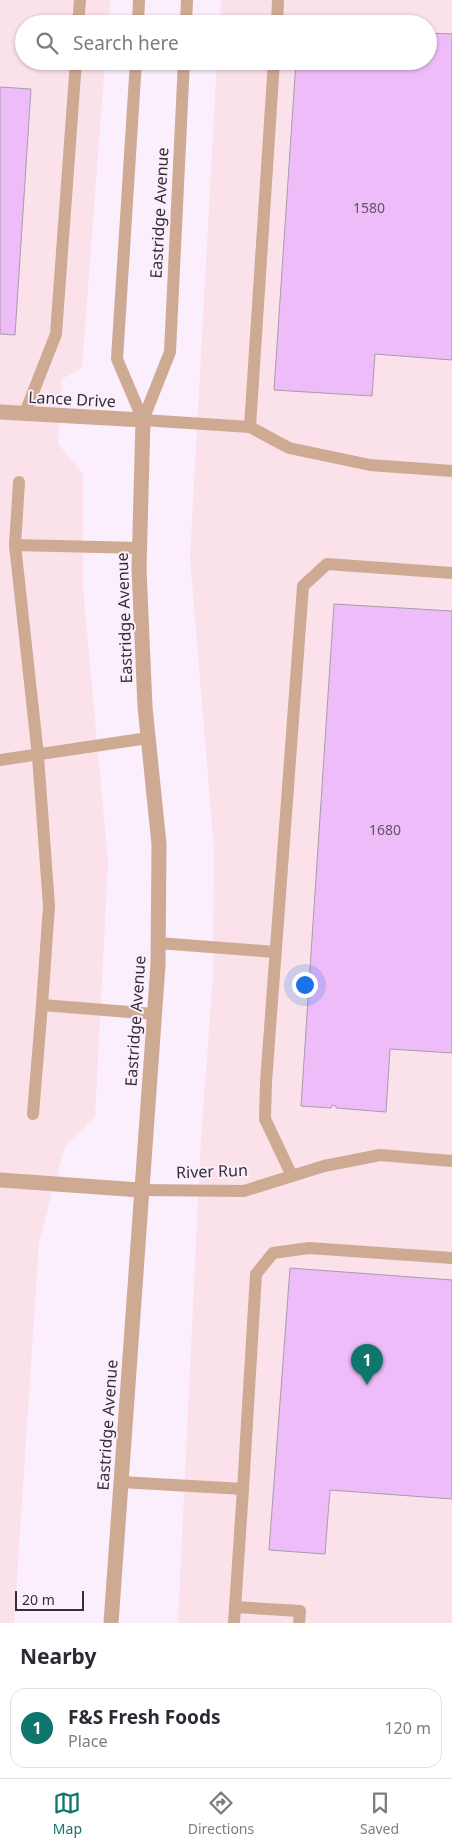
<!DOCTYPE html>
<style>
:root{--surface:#fff;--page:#f2f2f3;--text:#2b2b33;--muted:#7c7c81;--line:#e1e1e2;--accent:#0f766e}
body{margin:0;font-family:"Noto Sans",sans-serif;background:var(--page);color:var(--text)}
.scale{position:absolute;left:15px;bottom:12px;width:69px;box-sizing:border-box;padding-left:5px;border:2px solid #342f35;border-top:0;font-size:14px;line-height:18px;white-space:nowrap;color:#342f35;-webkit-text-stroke:4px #fbeefd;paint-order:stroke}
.you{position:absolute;left:304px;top:984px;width:18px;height:18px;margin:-12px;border:4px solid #fff;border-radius:50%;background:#1a73e8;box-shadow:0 0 0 8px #1a73e833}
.badge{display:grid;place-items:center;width:32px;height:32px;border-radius:50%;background:var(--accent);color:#fff;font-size:16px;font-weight:700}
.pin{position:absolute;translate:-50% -41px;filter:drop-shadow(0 1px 2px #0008)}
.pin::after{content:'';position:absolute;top:26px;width:18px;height:15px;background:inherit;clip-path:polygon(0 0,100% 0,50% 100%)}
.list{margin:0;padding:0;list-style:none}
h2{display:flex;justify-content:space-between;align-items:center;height:65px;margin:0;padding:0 20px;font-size:21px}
h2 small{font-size:16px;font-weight:400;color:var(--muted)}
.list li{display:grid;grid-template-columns:32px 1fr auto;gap:15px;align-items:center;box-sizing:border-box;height:80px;margin:0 10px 10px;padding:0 10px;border:1px solid var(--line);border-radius:15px}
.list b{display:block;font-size:19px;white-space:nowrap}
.list p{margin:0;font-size:16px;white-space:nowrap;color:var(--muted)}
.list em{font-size:16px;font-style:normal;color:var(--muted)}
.icon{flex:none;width:28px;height:28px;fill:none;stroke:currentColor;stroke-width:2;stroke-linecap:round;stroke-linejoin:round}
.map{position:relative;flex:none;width:452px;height:1623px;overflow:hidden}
.search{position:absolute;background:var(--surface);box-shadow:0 1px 4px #0004;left:15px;right:15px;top:15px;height:55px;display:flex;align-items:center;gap:12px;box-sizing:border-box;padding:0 18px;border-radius:28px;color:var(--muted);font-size:19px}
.sheet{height:155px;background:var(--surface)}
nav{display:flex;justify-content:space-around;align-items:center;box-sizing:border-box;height:70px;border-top:1px solid var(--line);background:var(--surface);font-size:14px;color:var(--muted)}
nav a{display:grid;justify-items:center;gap:2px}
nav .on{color:var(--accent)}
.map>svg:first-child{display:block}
.industrial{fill:#fbe1e9}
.building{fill:#eebcf8;stroke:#a89caa}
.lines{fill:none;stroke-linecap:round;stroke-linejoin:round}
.service{stroke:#cfaa92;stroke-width:12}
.minor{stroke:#cfaa92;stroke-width:15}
.labels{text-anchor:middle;stroke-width:4;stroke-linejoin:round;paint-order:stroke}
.number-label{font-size:14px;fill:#625266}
.street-label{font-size:16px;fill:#342f35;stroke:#fbeefd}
</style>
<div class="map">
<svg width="452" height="1623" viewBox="0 0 452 1623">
<rect width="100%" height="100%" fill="#fbeefd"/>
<g class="industrial">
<path d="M 0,0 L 110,0 L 108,24 L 24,24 L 24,61 L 105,61 L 82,368 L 62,379 L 58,444 L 83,474 L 83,589 L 108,862 L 95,1117 L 65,1146 L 39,1242 L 14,1623 L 0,1623 Z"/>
<path d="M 221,0 L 452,0 L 452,1623 L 178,1623 L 201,1138 L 213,976 L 214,849 L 190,557 L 217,61 L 428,61 L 428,24 L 220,24 Z"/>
</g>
<g class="building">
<path d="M 428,33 L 452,34 L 452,360 L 375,354 L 372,396 L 274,390 L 296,61 L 428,61 Z"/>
<path d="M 0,87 L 31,89 L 15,335 L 0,334 Z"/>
<path d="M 334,604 L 452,611 L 452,1053 L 390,1049 L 386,1112 L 336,1108 L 336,1106 L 332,1105 L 331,1108 L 301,1106 Z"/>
<path d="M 290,1268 L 452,1280 L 452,1499 L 330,1490 L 325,1554 L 269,1550 Z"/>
</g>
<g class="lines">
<g class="service">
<path d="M 78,24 L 80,0"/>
<path d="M 138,24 L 139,0"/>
<path d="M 186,24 L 187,0"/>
<path d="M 277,24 L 278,0"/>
<path d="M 136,61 L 117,359 L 143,420"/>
<path d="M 25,413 L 56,334 L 76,61"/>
<path d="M 143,420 L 250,427 L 274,61"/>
<path d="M 143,420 L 170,352 L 184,61"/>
<path d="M 250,427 L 289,448 L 370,465 L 452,471"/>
<path d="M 15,545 L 19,482"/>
<path d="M 140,548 L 15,545 L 38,756 L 49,906 L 42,1005 L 154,1014"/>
<path d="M 0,760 L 148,738"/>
<path d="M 158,943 L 275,952"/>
<path d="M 33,1114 L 42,1005"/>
<path d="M 292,1176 L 265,1119 L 266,1082 L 303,586 L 327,564 L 452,573"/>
<path d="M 140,1190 L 244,1191 L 324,1166 L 380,1155 L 452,1161"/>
<path d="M 121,1482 L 243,1489 L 256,1274 L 273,1253 L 309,1248 L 452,1258"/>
<path d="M 235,1607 L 300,1611 L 299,1623"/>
<path d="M 234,1623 L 243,1489"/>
</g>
<g class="minor">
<path d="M 0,412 L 143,420 L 139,569 L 145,707 L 159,844 L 158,965 L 111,1623"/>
<path d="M 0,1180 L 140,1190"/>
</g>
</g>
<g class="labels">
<g class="number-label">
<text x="369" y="213">1580</text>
<text x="385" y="835">1680</text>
</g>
<g class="street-label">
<text transform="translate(159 213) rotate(-87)" y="6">Eastridge Avenue</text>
<text transform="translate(72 399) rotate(3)" y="6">Lance Drive</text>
<text transform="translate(124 618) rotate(-92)" y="6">Eastridge Avenue</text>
<text transform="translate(135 1021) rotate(-86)" y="6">Eastridge Avenue</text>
<text transform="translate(212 1171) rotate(-2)" y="6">River Run</text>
<text transform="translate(107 1425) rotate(-86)" y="6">Eastridge Avenue</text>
</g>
</g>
</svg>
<div class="scale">20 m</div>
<div class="you"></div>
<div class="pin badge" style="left:367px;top:1385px">1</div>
<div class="search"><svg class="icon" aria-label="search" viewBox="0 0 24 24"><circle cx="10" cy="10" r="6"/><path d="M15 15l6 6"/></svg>Search here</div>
</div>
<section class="sheet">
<h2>Nearby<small></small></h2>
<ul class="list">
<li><span class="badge">1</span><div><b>F&amp;S Fresh Foods</b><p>Place</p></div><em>120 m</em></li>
</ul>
</section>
<nav>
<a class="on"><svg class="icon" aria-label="map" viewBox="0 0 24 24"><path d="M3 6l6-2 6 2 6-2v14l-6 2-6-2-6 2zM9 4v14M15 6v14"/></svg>Map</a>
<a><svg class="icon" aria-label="directions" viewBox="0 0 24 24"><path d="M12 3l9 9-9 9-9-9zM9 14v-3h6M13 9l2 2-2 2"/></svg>Directions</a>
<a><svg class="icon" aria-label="saved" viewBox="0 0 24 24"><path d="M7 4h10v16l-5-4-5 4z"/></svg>Saved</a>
</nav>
